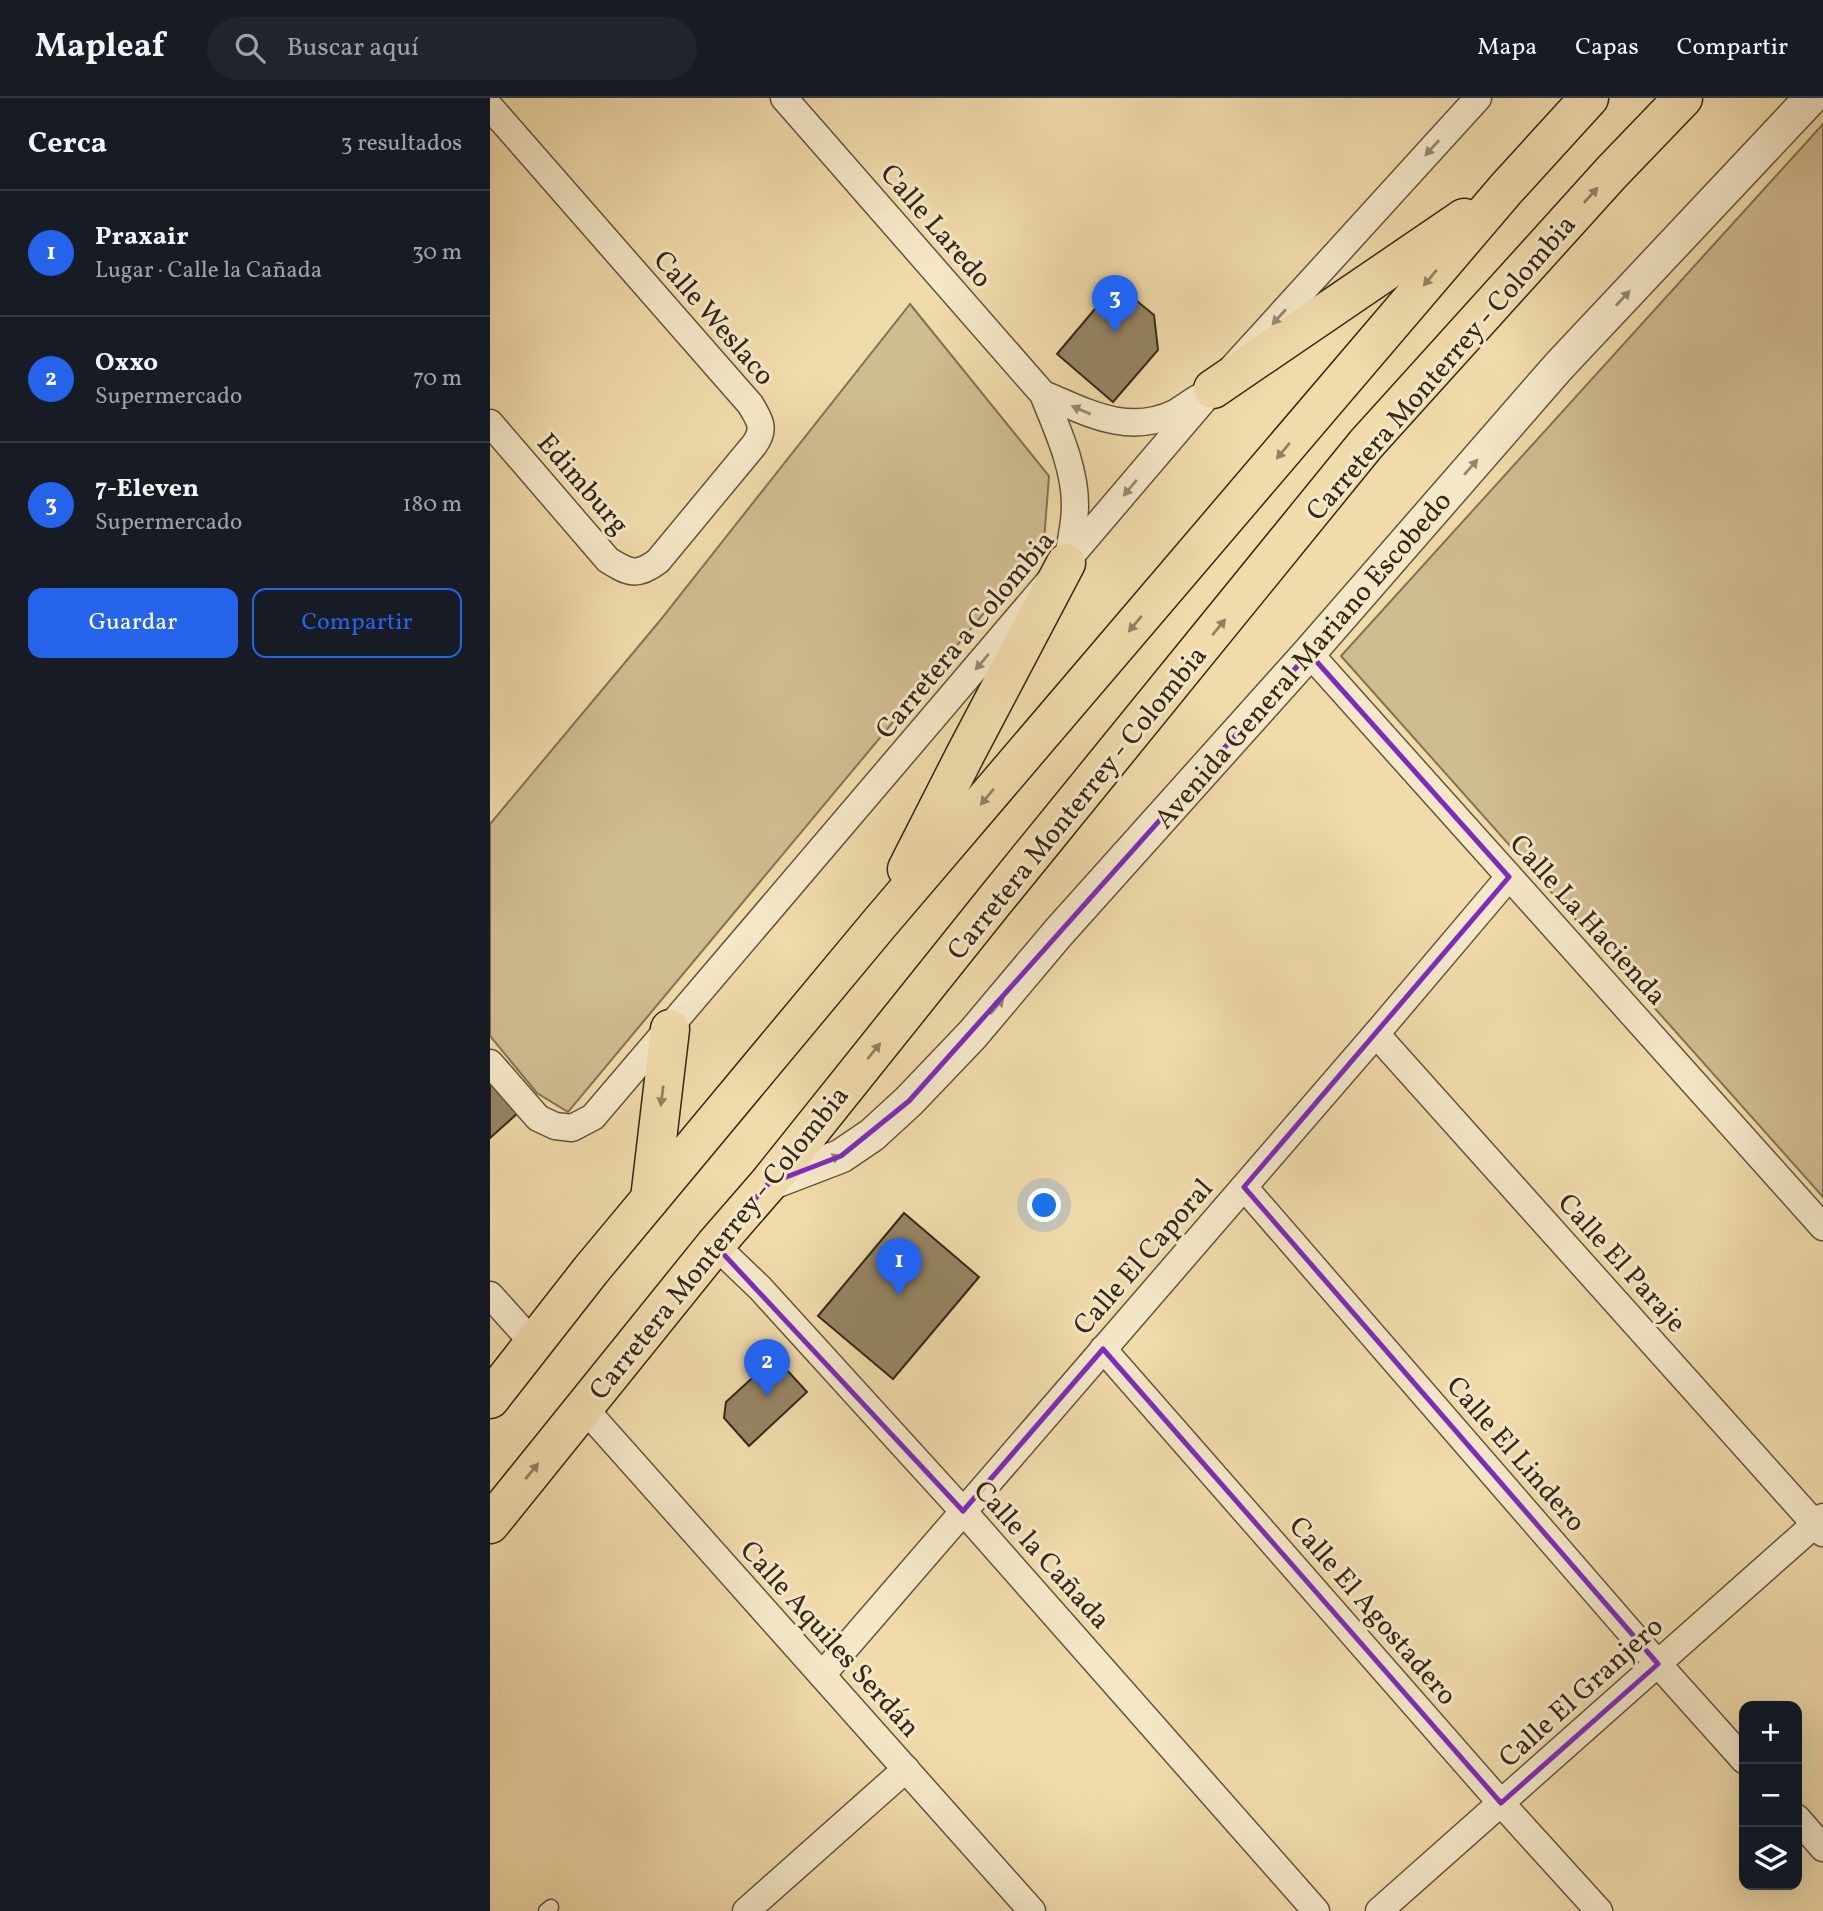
<!DOCTYPE html>
<html lang="es">
<meta charset="utf-8">
<style>
:root{--surface:#171b24;--page:#20242c;--text:#f1f3f6;--muted:#9ea1a6;--line:#363941;--accent:#2563eb}
body{margin:0;font-family:Vollkorn,serif;background:var(--page);color:var(--text)}
.controls{position:absolute;right:21px;bottom:21px;display:grid;overflow:hidden;border-radius:14px;box-shadow:0 7px 28px #0002}
.controls button{width:63px;height:63px;display:grid;place-items:center;padding:0;border:0;border-bottom:2px solid var(--line);background:var(--surface);color:var(--text);font:35px sans-serif}
.you{position:absolute;left:555px;top:1108px;width:24px;height:24px;margin:-18px;border:5px solid #fff;border-radius:50%;background:#1a73e8;box-shadow:0 0 0 10px #1a73e833}
.badge{display:grid;place-items:center;width:46px;height:46px;border-radius:50%;background:var(--accent);color:#fff;font-size:23px;font-weight:700}
.pin{position:absolute;translate:-50% -58px;filter:drop-shadow(0 2px 4px #0008)}
.pin::after{content:'';position:absolute;top:37px;width:24px;height:21px;background:inherit;clip-path:polygon(0 0,100% 0,50% 100%)}
.list{margin:0;padding:0;list-style:none}
h2{display:flex;justify-content:space-between;align-items:center;height:91px;margin:0;padding:0 28px;font-size:30px}
h2 small{font-size:23px;font-weight:400;color:var(--muted)}
.list li{display:grid;grid-template-columns:46px 1fr auto;gap:21px;align-items:center;box-sizing:border-box;height:126px;padding:0 28px;border-top:2px solid var(--line)}
.list b{display:block;font-size:26px;white-space:nowrap}
.list p{margin:0;font-size:23px;white-space:nowrap;color:var(--muted)}
.list em{font-size:23px;font-style:normal;color:var(--muted)}
.actions{display:flex;gap:14px;padding:21px 28px}
.actions a{flex:1;padding:16px 0;border:2px solid var(--accent);border-radius:14px;text-align:center;font-size:24px;color:var(--accent)}
.actions .main{background:var(--accent);color:#fff}
.icon{flex:none;width:38px;height:38px;fill:none;stroke:currentColor;stroke-width:2;stroke-linecap:round;stroke-linejoin:round}
.map{position:relative;flex:none;width:1333px;height:1813px;overflow:hidden}
header{display:flex;align-items:center;gap:42px;box-sizing:border-box;height:98px;padding:0 35px;background:var(--surface);border-bottom:2px solid var(--line)}
header strong{font-size:33px}
nav{display:flex;gap:38px;margin-inline-start:auto;font-size:24px}
.search{width:490px;height:63px;background:var(--page);display:flex;align-items:center;gap:18px;box-sizing:border-box;padding:0 24px;border-radius:38px;color:var(--muted);font-size:26px}
main{display:flex}
aside{flex:1;background:var(--surface)}
.map>svg:first-child{display:block}
.green{fill:#d0bc91;stroke:#827254;stroke-width:2}
.building{fill:#968564;stroke:#352718;stroke-width:2}
.lines{fill:none;stroke-linecap:round;stroke-linejoin:round}
.service-casing{stroke:#64543c;stroke-width:17}
.minor-casing{stroke:#64543c;stroke-width:29}
.tertiary-casing{stroke:#64543c;stroke-width:36}
.primary-casing{stroke:#352718;stroke-width:41}
.service{stroke:#f5e8c8;stroke-width:14}
.minor{stroke:#f5e8c8;stroke-width:26}
.tertiary{stroke:#f5e8c8;stroke-width:33}
.primary{stroke:#f0dbaa;stroke-width:38}
.oneway{fill:#958870}
.oneway2{fill:#928161}
.marked{fill:none;stroke:#7b2cbf;stroke-width:5;stroke-linejoin:round}
.labels{text-anchor:middle;stroke-width:6;stroke-linejoin:round;paint-order:stroke}
.street-label{font-size:28px;fill:#352718;stroke:#f5e8c8}
</style>
<header>
<strong>Mapleaf</strong>
<div class="search"><svg class="icon" aria-label="search" viewBox="0 0 24 24"><circle cx="10" cy="10" r="6"/><path d="M15 15l6 6"/></svg>Buscar aquí</div>
<nav><a>Mapa</a><a>Capas</a><a>Compartir</a></nav>
</header>
<main>
<aside>
<h2>Cerca<small>3 resultados</small></h2>
<ul class="list">
<li><span class="badge">1</span><div><b>Praxair</b><p>Lugar · Calle la Cañada</p></div><em>30 m</em></li>
<li><span class="badge">2</span><div><b>Oxxo</b><p>Supermercado</p></div><em>70 m</em></li>
<li><span class="badge">3</span><div><b>7-Eleven</b><p>Supermercado</p></div><em>180 m</em></li>
</ul>
<div class="actions"><a class="main">Guardar</a><a>Compartir</a></div>
</aside>
<div class="map">
<svg width="1333" height="1813" viewBox="0 0 1333 1813">
<rect width="100%" height="100%" fill="#f0dbaa"/>
<filter id="stains"><feTurbulence type="fractalNoise" baseFrequency=".00286" numOctaves="4"/><feColorMatrix values="0 0 0 0 .2 0 0 0 0 .09 0 0 0 0 .02 0 0 0 .5 -.17"/></filter>
<radialGradient id="worn" r=".72"><stop offset=".6" stop-color="#630" stop-opacity="0"/><stop offset="1" stop-color="#630" stop-opacity=".3"/></radialGradient>
<g class="green">
<path d="M 1333,26 L 1333,1099 L 851,558 Z"/>
<path d="M 420,206 L 559,378 L 554,443 L 78,1014 L 47,995 L 0,938 L 0,726 L 168,525 Z"/>
</g>
<g class="building">
<path d="M 626,186 L 664,217 L 668,252 L 623,304 L 567,256 Z"/>
<path d="M 0,983 L 29,1014 L 0,1040 Z"/>
<path d="M 414,1115 L 489,1179 L 403,1281 L 328,1218 Z"/>
<path d="M 285,1259 L 317,1294 L 259,1348 L 234,1320 L 236,1304 Z"/>
</g>
<g class="lines">
<g class="service-casing">
<path id="service" d="M 56,1813 L 61,1809"/>
</g>
<g class="minor-casing">
<g id="minor">
<path d="M 294,0 L 553,296 C 567,331 585,369 585,407 C 585,426 581,444 577,462"/>
<path d="M 0,9 L 260,306 C 270,322 276,331 264,347 L 168,463 C 147,479 139,475 118,462 L 0,325"/>
<path d="M 553,296 C 597,314 637,338 685,315 C 693,310 700,305 708,300"/>
<path d="M 819,555 L 1333,1129"/>
<path d="M 886,936 L 1333,1435"/>
<path d="M 0,965 L 48,1020 L 65,1028 L 82,1030 L 103,1019 L 723,291 L 988,0"/>
<path d="M 754,1089 L 1168,1566 L 1254,1662"/>
<path d="M 225,1147 L 270,1190 L 473,1413 L 826,1813"/>
<path d="M 0,1197 L 44,1246"/>
<path d="M 613,1251 L 1011,1705 L 1109,1813"/>
<path d="M 94,1310 L 542,1813"/>
<path d="M 332,1577 L 886,936 L 1019,779"/>
<path d="M 1307,1720 L 1333,1750"/>
<path d="M 256,1813 L 416,1671"/>
<path d="M 889,1813 L 1333,1419"/>
</g>
</g>
<g class="tertiary-casing">
<path id="tertiary" d="M 278,1086 L 351,1058 L 382,1037 L 419,1003 L 483,936 L 568,835 L 819,555 L 1069,268 L 1321,0"/>
</g>
<g class="primary-casing">
<g id="primary">
<path d="M 723,291 L 974,120"/>
<path d="M 417,771 L 476,655 L 576,465"/>
<path d="M 160,1101 L 180,931"/>
<path d="M 0,1301 L 101,1172 L 389,826 L 1016,91 L 1099,0"/>
<path d="M 0,1426 L 225,1147 L 278,1086 L 506,801 L 876,346 L 1121,75 L 1193,0"/>
</g>
</g>
<use href="#service" class="service"/>
<use href="#minor" class="minor"/>
<use href="#tertiary" class="tertiary"/>
<use href="#primary" class="primary"/>
</g>
<defs><path id="oneway-solid" d="M-6-.8H1V-3.2L6.5 0L1 3.2V.8H-6Z" transform="scale(1.75)"/></defs>
<g class="oneway">
<use href="#oneway-solid" transform="translate(942 50) rotate(132)"/>
<use href="#oneway-solid" transform="translate(1133 200) rotate(-47)"/>
<use href="#oneway-solid" transform="translate(789 219) rotate(132)"/>
<use href="#oneway-solid" transform="translate(591 312) rotate(-157)"/>
<use href="#oneway-solid" transform="translate(981 369) rotate(-49)"/>
<use href="#oneway-solid" transform="translate(640 390) rotate(130)"/>
<use href="#oneway-solid" transform="translate(492 564) rotate(130)"/>
<use href="#oneway-solid" transform="translate(507 908) rotate(-50)"/>
<use href="#oneway-solid" transform="translate(341 1061) rotate(-22)"/>
</g>
<g class="oneway2">
<use href="#oneway-solid" transform="translate(1101 97) rotate(-48)"/>
<use href="#oneway-solid" transform="translate(940 180) rotate(130)"/>
<use href="#oneway-solid" transform="translate(793 353) rotate(130)"/>
<use href="#oneway-solid" transform="translate(645 526) rotate(130)"/>
<use href="#oneway-solid" transform="translate(729 529) rotate(-51)"/>
<use href="#oneway-solid" transform="translate(497 699) rotate(130)"/>
<use href="#oneway-solid" transform="translate(384 953) rotate(-51)"/>
<use href="#oneway-solid" transform="translate(172 998) rotate(97)"/>
<use href="#oneway-solid" transform="translate(42 1373) rotate(-51)"/>
</g>
<path class="marked" d="M 819,555 L 1019,779 L 754,1089 L 1168,1566 L 1011,1705 L 613,1251 L 473,1413 L 225,1147 L 278,1086 L 351,1058 L 419,1003 Z"/>
<g class="labels">
<g class="street-label">
<text transform="translate(447 127) rotate(49)" y="10">Calle Laredo</text>
<text transform="translate(225 219) rotate(49)" y="10">Calle Weslaco</text>
<text transform="translate(950 269) rotate(-49)" y="10">Carretera Monterrey - Colombia</text>
<text transform="translate(94 385) rotate(49)" y="10">Edimburg</text>
<text transform="translate(474 536) rotate(-50)" y="10">Carretera a Colombia</text>
<text transform="translate(812 561) rotate(-49)" y="10">Avenida General Mariano Escobedo</text>
<text transform="translate(586 704) rotate(-51)" y="10">Carretera Monterrey - Colombia</text>
<text transform="translate(1099 821) rotate(48)" y="10">Calle La Hacienda</text>
<text transform="translate(228 1144) rotate(-51)" y="10">Carretera Monterrey - Colombia</text>
<text transform="translate(652 1158) rotate(-49)" y="10">Calle El Caporal</text>
<text transform="translate(1133 1164) rotate(48)" y="10">Calle El Paraje</text>
<text transform="translate(1027 1355) rotate(49)" y="10">Calle El Lindero</text>
<text transform="translate(553 1456) rotate(48)" y="10">Calle la Cañada</text>
<text transform="translate(884 1512) rotate(49)" y="10">Calle El Agostadero</text>
<text transform="translate(341 1540) rotate(48)" y="10">Calle Aquiles Serdán</text>
<text transform="translate(1090 1593) rotate(-42)" y="10">Calle El Granjero</text>
</g>
</g>
<rect width="100%" height="100%" filter="url(#stains)"/>
<rect width="100%" height="100%" fill="url(#worn)"/>
</svg>
<div class="controls">
<button>+</button>
<button>−</button>
<button><svg class="icon" aria-label="layers" viewBox="0 0 24 24"><path d="M12 4l9 5-9 5-9-5zM3 14l9 5 9-5"/></svg></button>
</div>
<div class="you"></div>
<div class="pin badge" style="left:409px;top:1198px">1</div>
<div class="pin badge" style="left:277px;top:1299px">2</div>
<div class="pin badge" style="left:625px;top:235px">3</div>
</div>
</main>
